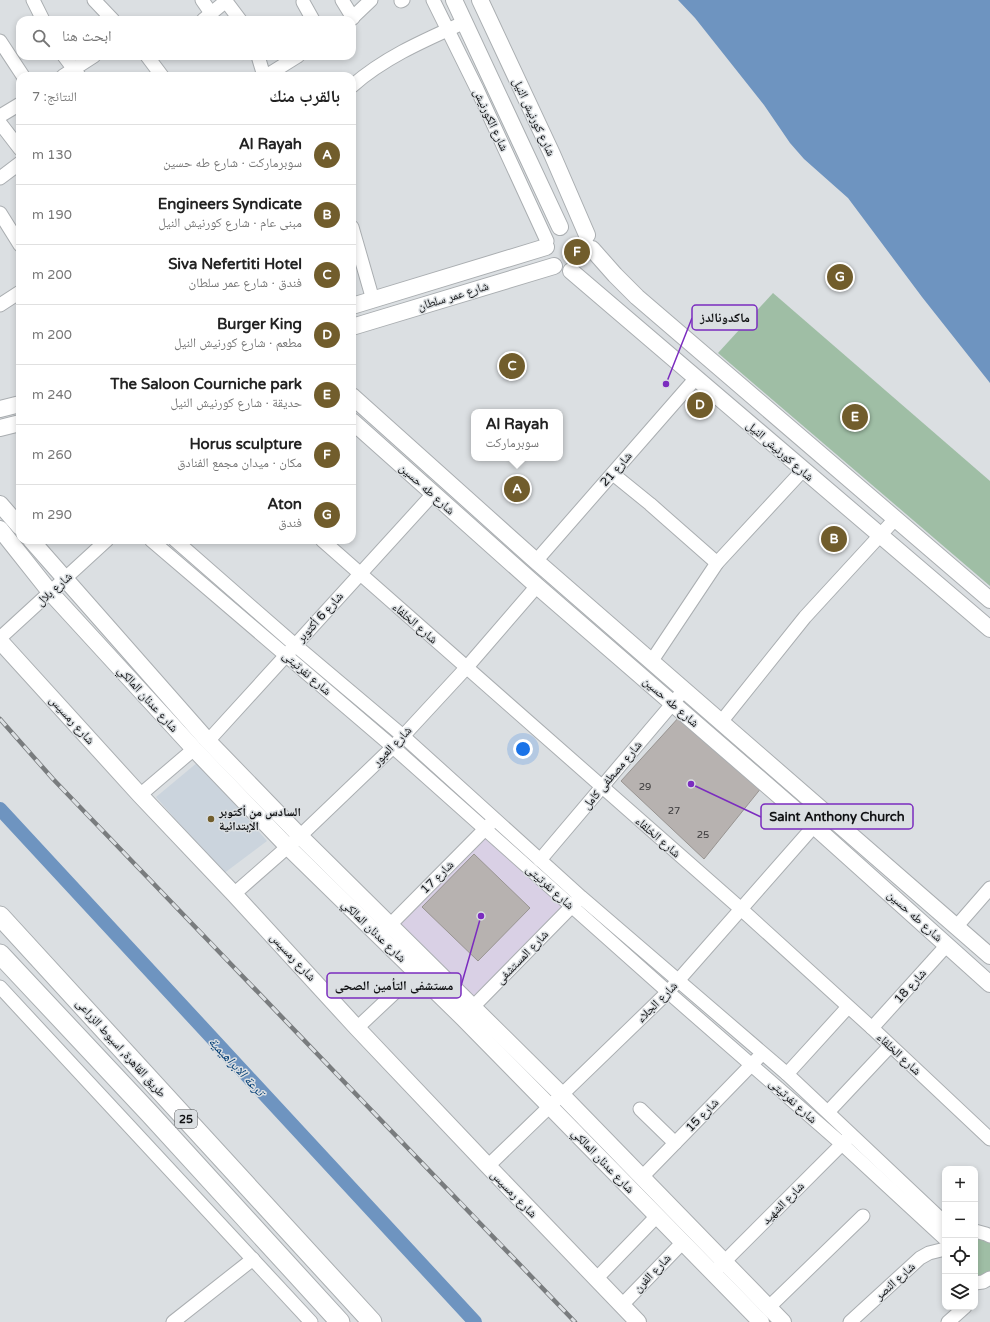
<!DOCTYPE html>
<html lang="ar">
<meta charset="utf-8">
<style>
:root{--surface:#fff;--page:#f6f6f6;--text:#222;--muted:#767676;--line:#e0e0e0;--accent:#715d2c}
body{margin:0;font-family:"Varela Round","Noto Naskh Arabic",sans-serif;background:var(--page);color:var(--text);direction:rtl}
.controls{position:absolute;right:12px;bottom:12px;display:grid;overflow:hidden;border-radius:8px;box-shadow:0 2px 6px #0003}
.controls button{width:36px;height:36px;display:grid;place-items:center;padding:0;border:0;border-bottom:1px solid var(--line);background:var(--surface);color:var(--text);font:20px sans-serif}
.you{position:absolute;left:523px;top:749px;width:14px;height:14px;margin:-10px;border:3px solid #fff;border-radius:50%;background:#1a73e8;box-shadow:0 0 0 6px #1a73e833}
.badge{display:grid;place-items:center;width:26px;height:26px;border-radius:50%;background:var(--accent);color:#fff;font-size:13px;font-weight:700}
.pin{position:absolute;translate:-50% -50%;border:2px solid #fff;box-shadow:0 1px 4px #0006}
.popup{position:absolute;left:471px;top:409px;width:92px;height:52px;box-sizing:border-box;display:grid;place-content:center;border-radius:8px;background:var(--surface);filter:drop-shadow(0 1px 3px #0005);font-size:13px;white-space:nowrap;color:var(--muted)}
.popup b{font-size:15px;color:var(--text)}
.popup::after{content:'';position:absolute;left:50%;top:100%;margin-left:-8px;border:8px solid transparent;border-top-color:var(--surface)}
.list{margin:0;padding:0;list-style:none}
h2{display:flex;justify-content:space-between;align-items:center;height:52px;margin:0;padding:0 16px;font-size:17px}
h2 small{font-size:13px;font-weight:400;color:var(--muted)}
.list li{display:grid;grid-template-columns:26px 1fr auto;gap:12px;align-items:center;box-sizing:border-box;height:60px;padding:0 16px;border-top:1px solid var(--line)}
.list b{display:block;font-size:15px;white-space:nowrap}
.list p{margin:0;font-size:13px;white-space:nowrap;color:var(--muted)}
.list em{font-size:13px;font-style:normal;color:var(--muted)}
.icon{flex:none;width:22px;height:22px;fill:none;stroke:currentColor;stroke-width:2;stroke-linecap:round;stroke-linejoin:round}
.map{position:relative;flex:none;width:990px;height:1322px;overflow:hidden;direction:ltr}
.search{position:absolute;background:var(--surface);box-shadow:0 2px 6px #0003;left:16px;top:16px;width:340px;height:44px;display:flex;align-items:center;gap:10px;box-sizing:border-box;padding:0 14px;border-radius:12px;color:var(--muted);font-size:15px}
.panel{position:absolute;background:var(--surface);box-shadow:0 2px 6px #0003;left:16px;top:72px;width:340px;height:472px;border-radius:12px;direction:rtl}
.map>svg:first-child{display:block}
.built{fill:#cbd4dd}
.medical{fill:#d9d0e5}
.green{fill:#9fbea5}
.water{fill:#6e94c0}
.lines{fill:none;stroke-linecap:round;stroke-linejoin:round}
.canal{stroke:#6e94c0;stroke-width:14}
.building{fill:#b7b2b0;stroke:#989491}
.minor-casing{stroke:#aaaeb1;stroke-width:15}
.major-casing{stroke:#aaaeb1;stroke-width:18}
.highway-casing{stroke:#aaaeb1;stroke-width:21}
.minor{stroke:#fff;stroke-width:13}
.major{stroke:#fff;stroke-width:16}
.highway{stroke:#fff;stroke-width:19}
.rail-casing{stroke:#797c7e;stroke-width:4.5}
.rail{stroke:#dbdfe2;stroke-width:3;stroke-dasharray:9;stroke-linecap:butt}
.poi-dot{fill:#715d2c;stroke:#dbdfe2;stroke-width:1.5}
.labels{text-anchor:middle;stroke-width:3;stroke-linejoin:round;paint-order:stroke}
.number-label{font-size:10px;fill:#3a393a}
.shield{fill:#dbdfe2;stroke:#4d4f51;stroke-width:1}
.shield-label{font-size:11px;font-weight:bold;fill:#101113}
.street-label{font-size:12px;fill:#101113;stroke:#dbdfe2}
.poi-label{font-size:12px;font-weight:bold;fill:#101113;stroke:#dbdfe2;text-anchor:start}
.water-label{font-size:13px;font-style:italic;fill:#033e75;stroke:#dbdfe2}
.leader{fill:none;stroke:#7b2cbf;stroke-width:1.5}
.callout-dot{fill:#7b2cbf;stroke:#dbdfe2;stroke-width:1.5}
.callout{fill:#dbdfe2;stroke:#7b2cbf;stroke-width:1.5}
.callout-label{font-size:13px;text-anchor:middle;font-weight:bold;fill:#101113}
</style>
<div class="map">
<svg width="990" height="1322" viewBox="0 0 990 1322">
<rect width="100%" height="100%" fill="#dbdfe2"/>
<path class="built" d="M 198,762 L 267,841 L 223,874 L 156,797 Z"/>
<path class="medical" d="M 485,831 L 570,907 L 473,1006 L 392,925 Z"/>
<g class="green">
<path d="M 773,293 L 990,481 L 990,586 L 718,353 Z"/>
<path d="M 975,1234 L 990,1242 L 990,1274 L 975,1280 Z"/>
</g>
<path class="water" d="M 678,0 L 990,0 L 990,383 L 922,297 L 848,198 L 804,159 L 790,143 L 764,105 L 695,18 Z"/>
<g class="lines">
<path class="canal" d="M 0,809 L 475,1322"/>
</g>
<g class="building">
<path d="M 680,716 L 762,787 L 704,859 L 621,781 Z"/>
<path d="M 474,854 L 530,908 L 478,961 L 422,907 Z"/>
</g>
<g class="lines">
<g class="minor-casing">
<g id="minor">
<path d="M 33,0 L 43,20"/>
<path d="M 94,0 L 113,20"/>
<path d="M 202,0 L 211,13"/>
<path d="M 225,0 L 240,20"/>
<path d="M 342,0 L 353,18"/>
<path d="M 433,0 L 477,89 L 547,241"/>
<path d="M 401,1 L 403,0"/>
<path d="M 303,2 L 313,20"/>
<path d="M 203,20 L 226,1"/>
<path d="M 350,20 L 371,0"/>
<path d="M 0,41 L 23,76"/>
<path d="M 64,56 L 79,76"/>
<path d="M 147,56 L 162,76"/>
<path d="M 258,56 L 264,76"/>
<path d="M 63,76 L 94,56"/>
<path d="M 266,76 L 298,56"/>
<path d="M 352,86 C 385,57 425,40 465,22"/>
<path d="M 0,116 L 20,104"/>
<path d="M 0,123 L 20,149"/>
<path d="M 0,178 L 20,163"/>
<path d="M 0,213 L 20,245"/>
<path d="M 352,227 L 373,300"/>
<path d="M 0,305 L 20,292"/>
<path d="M 613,474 L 650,504 L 717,563"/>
<path d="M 151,540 L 393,747 L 668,992 L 842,1144 L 945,1239"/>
<path d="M 175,540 L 295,645 L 403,736 L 581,897 L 787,1074 L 945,1223"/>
<path d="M 322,540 L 741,909 L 872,1028 L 990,1139"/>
<path d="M 536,561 L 696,378"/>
<path d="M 0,638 L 107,540"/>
<path d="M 651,662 L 717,563 L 803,470"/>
<path d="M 721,722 L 805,617 L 896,518"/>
<path d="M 208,741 L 433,494"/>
<path d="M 140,795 L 194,749"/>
<path d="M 540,860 L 684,690"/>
<path d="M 234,894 L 300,836 L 393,747 L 467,667 L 537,586"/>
<path d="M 956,927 L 990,888"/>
<path d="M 383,932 L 490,824"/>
<path d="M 0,987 L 311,1322"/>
<path d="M 467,1013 L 578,900"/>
<path d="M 357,1028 L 423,966"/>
<path d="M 872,1028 L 947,945"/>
<path d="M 787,1074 L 848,1007"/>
<path d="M 640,1109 L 675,1143"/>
<path d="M 828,1112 L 890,1046"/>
<path d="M 488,1166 L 668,992 L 814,826"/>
<path d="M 642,1177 L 758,1058"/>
<path d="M 975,1231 L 986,1234 L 990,1236"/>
<path d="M 718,1268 L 848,1138"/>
<path d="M 596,1279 L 657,1216"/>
<path d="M 975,1283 L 983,1282 L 990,1278"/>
<path d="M 622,1305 L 683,1242"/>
<path d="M 769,1307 L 863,1216"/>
<path d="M 173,1322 L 253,1259"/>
<path d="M 850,1322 L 920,1258 L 929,1253 L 945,1249"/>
<path d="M 948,1322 L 965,1307"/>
</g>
</g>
<g class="major-casing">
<g id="major">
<path d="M 454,0 L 560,227"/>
<path d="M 480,0 L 552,154 L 587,235"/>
<path d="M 592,249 L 615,275 L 637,297 L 990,600"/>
<path d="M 571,271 L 990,629"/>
<path d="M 352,306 L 546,247"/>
<path d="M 352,327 L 554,266"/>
<path d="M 352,396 L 536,561 L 990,956"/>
<path d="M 0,409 L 20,404"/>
<path d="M 352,421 L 537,586 L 814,826 L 990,984"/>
<path d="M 0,428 L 20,423"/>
<path d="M 0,504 L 20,527"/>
<path d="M 0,529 L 50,592 L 194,749 L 288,847 L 463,1018 L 761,1322"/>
<path d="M 31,540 L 208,741 L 300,836 L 561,1094 L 783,1322"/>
<path d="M 0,641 L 140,795 L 234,894 L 357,1028 L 488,1166 L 638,1322"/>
</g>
</g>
<g class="highway-casing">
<g id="highway">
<path d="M 0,916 L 372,1322"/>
<path d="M 0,954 L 150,1114 L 340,1322"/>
</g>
</g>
<use href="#minor" class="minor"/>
<use href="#major" class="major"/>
<use href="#highway" class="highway"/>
<g class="rail-casing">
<path id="rail" d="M 0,719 L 53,779 L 575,1322"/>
</g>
<use href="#rail" class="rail"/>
</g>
<circle class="poi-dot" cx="211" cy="819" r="4"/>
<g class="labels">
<g class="number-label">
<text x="645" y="790">29</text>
<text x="674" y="814">27</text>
<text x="703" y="838">25</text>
</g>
<rect class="shield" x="175" y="1110" width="22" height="18" rx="3"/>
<g class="shield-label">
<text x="186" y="1123">25</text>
</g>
<g class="street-label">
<text transform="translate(534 117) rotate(65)" y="4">شارع كورنيش النيل</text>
<text transform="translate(491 120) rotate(65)" y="4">شارع الكورنيش</text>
<text transform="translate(453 296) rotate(-17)" y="4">شارع عمر سلطان</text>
<text transform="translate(780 451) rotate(41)" y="4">شارع كورنيش النيل</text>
<text transform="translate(616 469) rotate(-49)" y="4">شارع 21</text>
<text transform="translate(427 489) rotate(42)" y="4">شارع طه حسين</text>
<text transform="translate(54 589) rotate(-42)" y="4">شارع بلال</text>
<text transform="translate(320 617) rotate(-48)" y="4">شارع 6 أكتوبر</text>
<text transform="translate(415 623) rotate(41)" y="4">شارع الخلفاء</text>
<text transform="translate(307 673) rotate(41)" y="4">شارع نفرتيتى</text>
<text transform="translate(148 699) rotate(48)" y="4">شارع عدنان المالكي</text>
<text transform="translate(671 702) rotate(41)" y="4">شارع طه حسين</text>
<text transform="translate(72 720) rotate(48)" y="4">شارع رمسيس</text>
<text transform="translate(392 746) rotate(-46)" y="4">شارع العبور</text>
<text transform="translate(612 775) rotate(-50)" y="4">شارع مصطفى كامل</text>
<text transform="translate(658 837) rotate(41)" y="4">شارع الخلفاء</text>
<text transform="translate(437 877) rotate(-45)" y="4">شارع 17</text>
<text transform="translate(550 887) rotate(42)" y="4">شارع نفرتيتى</text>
<text transform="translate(915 916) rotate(42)" y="4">شارع طه حسين</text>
<text transform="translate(374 931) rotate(44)" y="4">شارع عدنان المالكي</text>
<text transform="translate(293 957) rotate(47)" y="4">شارع رمسيس</text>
<text transform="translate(522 957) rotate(-46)" y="4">شارع المستشفى</text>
<text transform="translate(910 986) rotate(-48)" y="4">شارع 18</text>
<text transform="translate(657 1002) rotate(-45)" y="4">شارع الجلاء</text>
<text transform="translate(121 1048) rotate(48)" y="4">طريق القاهرة, اسيوط الزراعى</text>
<text transform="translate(899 1054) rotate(43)" y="4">شارع الخلفاء</text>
<text transform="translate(793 1101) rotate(42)" y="4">شارع نفرتيتى</text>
<text transform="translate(702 1115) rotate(-46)" y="4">شارع 15</text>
<text transform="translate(603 1161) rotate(46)" y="4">شارع عدنان المالكي</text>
<text transform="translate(514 1194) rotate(46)" y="4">شارع رمسيس</text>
<text transform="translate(783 1203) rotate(-45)" y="4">شارع الشهيد</text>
<text transform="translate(652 1273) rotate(-46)" y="4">شارع الفرن</text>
<text transform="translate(895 1281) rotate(-42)" y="4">شارع النصر</text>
</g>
<g class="poi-label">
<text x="219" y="816">السادس من أكتوبر<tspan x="219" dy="14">الإبتدائية</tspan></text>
</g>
<g class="water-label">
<text transform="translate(237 1066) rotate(47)" y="5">ترعة الابراهيمية</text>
</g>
</g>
<path class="leader" d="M666 384L692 318M691 784L761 817M481 916L461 986"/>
<g class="callout-dot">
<circle cx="666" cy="384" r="4"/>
<circle cx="691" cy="784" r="4"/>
<circle cx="481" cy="916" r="4"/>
</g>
<g class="callout">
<rect x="692" y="305" width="65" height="25" rx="4"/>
<rect x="761" y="804" width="152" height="25" rx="4"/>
<rect x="327" y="973" width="134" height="25" rx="4"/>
</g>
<g class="callout-label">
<text x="725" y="322">ماكدونالدز</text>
<text x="837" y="821">Saint Anthony Church</text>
<text x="394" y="990">مستشفى التأمين الصحى</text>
</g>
</svg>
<div class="controls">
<button>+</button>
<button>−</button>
<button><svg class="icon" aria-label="locate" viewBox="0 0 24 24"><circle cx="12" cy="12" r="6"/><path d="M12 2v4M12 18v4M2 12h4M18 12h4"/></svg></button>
<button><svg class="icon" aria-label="layers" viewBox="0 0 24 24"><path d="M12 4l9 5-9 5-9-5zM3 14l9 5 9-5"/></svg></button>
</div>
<div class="you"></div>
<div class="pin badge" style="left:517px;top:489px">A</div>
<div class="popup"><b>Al Rayah</b>سوبرماركت</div>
<div class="pin badge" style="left:834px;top:539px">B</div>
<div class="pin badge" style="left:512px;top:366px">C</div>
<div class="pin badge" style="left:700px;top:405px">D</div>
<div class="pin badge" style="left:855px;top:417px">E</div>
<div class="pin badge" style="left:577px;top:252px">F</div>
<div class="pin badge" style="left:840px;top:277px">G</div>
<div class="search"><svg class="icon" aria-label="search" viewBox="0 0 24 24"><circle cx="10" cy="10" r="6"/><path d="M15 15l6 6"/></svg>ابحث هنا</div>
<section class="panel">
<h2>بالقرب منك<small>النتائج: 7</small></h2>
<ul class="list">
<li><span class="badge">A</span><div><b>Al Rayah</b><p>سوبرماركت · شارع طه حسين</p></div><em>130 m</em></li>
<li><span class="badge">B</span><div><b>Engineers Syndicate</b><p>مبنى عام · شارع كورنيش النيل</p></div><em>190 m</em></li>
<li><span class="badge">C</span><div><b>Siva Nefertiti Hotel</b><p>فندق · شارع عمر سلطان</p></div><em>200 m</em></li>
<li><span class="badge">D</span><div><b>Burger King</b><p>مطعم · شارع كورنيش النيل</p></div><em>200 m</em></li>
<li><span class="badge">E</span><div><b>The Saloon Courniche park</b><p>حديقة · شارع كورنيش النيل</p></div><em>240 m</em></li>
<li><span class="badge">F</span><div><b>Horus sculpture</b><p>مكان · ميدان مجمع الفنادق</p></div><em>260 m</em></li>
<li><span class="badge">G</span><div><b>Aton</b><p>فندق</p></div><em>290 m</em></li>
</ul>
</section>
</div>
